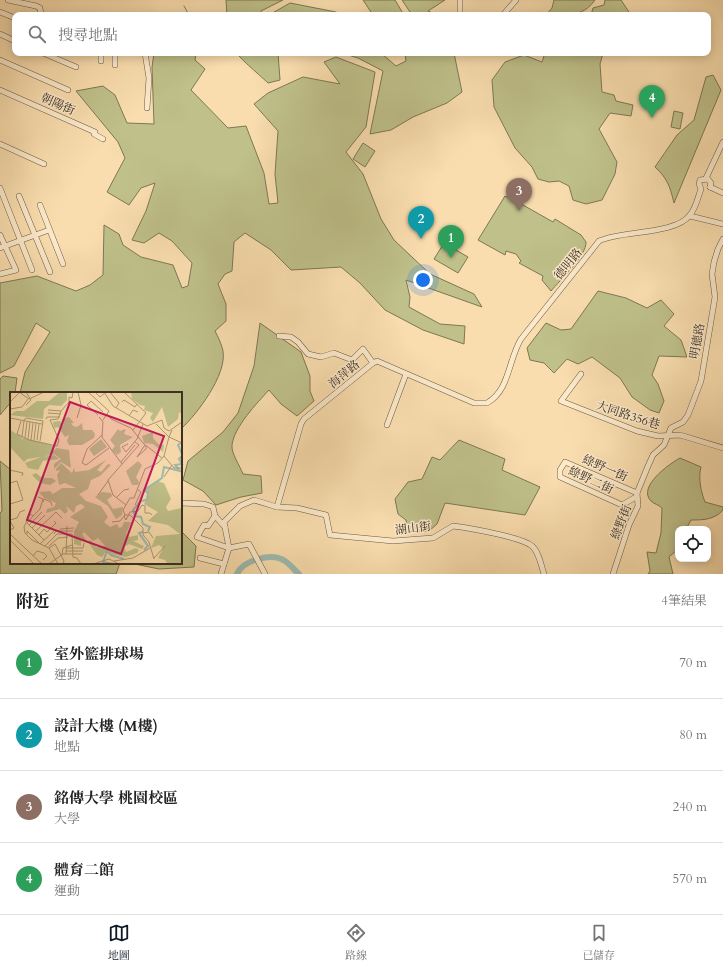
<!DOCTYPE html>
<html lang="zh-TW">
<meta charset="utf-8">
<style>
:root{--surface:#fff;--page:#f2f2f2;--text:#222;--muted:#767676;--line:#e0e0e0;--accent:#111827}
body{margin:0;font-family:Cardo,"Noto Serif TC",serif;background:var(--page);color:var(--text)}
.controls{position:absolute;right:12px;bottom:12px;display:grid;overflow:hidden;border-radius:8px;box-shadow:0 2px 10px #0003}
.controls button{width:36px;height:36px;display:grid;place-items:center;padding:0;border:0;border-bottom:1px solid var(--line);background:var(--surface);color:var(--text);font:20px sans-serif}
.you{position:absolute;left:423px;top:280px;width:14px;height:14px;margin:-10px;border:3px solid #fff;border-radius:50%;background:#1a73e8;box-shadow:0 0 0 6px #1a73e833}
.badge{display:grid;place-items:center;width:26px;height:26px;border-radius:50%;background:var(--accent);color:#fff;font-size:13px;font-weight:700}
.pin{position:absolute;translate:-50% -33px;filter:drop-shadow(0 1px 2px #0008)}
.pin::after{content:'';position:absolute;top:21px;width:14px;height:12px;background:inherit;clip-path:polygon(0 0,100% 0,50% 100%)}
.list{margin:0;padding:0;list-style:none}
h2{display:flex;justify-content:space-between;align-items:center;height:52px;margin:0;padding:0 16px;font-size:17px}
h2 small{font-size:13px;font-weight:400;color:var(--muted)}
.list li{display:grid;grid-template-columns:26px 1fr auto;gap:12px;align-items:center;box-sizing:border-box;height:72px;padding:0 16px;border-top:1px solid var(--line)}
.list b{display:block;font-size:15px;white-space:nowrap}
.list p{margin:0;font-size:13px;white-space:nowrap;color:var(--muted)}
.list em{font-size:13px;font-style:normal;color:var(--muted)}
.icon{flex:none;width:22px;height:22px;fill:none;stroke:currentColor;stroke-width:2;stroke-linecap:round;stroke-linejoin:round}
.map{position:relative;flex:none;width:723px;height:574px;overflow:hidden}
.search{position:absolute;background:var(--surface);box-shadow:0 2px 10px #0003;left:12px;right:12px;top:12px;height:44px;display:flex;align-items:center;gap:10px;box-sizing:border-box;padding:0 14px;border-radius:8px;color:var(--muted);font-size:15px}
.sheet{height:340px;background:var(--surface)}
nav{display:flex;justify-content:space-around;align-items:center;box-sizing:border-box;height:56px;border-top:1px solid var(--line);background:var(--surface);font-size:11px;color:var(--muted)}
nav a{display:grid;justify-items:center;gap:2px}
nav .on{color:var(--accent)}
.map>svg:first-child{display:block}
.green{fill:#bfc08a;stroke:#7e7756}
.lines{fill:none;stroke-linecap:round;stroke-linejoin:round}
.stream{stroke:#778377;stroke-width:1}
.river{stroke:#9ebbb0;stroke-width:6}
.minor-casing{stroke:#6c5a44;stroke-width:6}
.minor{stroke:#fbe9ca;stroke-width:5}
.labels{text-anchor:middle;stroke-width:3;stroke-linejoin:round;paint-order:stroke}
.street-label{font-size:12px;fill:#3d2e21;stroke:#fbe9ca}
.inset-river{fill:none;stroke:#9ebbb0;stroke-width:2}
.inset-road{fill:none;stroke:#ae9776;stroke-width:1}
.view{fill:#c2185b;fill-opacity:0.15;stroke:#c2185b;stroke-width:2}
.inset-edge{fill:none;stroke:#3d2e21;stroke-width:2}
</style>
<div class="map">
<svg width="723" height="574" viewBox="0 0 723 574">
<rect width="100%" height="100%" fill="#f9ddae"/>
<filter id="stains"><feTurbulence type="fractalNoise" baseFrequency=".005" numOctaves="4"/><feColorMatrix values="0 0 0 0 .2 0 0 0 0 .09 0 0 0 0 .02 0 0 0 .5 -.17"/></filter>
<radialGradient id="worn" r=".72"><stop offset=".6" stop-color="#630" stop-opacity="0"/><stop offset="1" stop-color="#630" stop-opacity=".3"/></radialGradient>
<g class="green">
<path d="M 226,0 L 283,0 L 261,11 L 261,15 L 227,15 Z"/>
<path d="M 363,0 L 395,0 L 404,15 L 373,15 Z"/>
<path d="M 402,0 L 445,0 L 428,11 L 437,15 L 412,15 Z"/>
<path d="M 554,0 L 595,0 C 582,18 566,15 546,15 L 552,8 Z"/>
<path d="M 605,0 L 621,0 L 631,15 L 591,15 L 593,8 L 604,5 Z"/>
<path d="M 290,3 L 336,12 L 341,15 L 269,15 Z"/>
<path d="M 154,53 L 196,53 L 195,60 L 205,69 L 191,90 L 228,128 L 246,126 L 264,173 L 269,204 L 278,203 L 275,174 L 278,131 L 254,104 L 268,93 L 303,77 L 340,84 L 324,62 L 336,57 L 375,72 L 366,127 L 346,152 L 363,174 L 381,219 L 394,240 L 430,274 L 474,294 L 482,307 L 406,280 L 410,297 L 409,307 L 440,324 L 465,326 L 464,344 L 423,330 L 385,310 L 360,283 L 341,267 L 291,270 L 271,250 L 245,233 L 234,242 L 232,271 L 225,274 L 218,284 L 226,304 L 226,321 L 215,331 C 218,337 222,345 223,351 C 227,375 197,414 181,429 L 181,393 L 20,393 L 25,372 L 50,332 L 36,323 L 14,366 L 0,373 L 0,283 L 37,276 L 76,291 L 90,285 L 103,275 L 104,225 L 119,234 L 123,245 L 141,257 L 173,265 L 182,288 L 188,286 L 192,263 L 172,241 L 159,233 L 144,243 L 132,240 L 146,211 L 155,183 L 141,188 L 129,205 L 107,192 L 125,158 L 118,142 L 76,91 L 103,86 L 115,95 L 127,123 L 154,124 L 152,67 Z"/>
<path d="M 237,53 L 278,53 L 280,80 L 268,83 C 262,77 239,58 237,53 Z"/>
<path d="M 342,53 L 381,53 L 396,66 L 406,61 L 405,53 L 454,53 L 462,92 L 447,103 L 413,117 L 391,130 L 370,134 L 383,71 L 358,58 Z"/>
<path d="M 545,53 L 603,53 L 600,64 L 602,92 L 614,95 L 616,101 L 633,105 L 631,116 L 610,113 L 599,129 L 617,162 L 615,174 L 602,200 L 586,204 L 573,200 L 569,186 L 559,181 L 549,182 L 538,179 L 532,167 L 515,148 L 494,107 L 492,80 L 505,62 L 524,55 L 542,62 Z"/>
<path d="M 713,75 L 721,90 L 674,203 C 670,186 667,178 655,167 L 677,135 L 694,120 L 706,77 Z"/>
<path d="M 674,111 L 683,113 L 680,129 L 671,127 Z"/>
<path d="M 363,143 L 375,151 L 365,167 L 353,159 Z"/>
<path d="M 505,196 L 516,201 L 553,222 L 555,219 L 581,235 L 586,242 C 587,255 560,280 551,291 L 542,280 L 543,276 L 519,263 L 521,261 L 516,254 L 506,251 L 505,255 L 478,240 Z"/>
<path d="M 444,243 L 468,257 L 458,273 L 434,259 Z"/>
<path d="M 598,291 L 626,298 L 647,308 L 661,300 L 674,314 L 664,326 L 681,340 L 687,357 L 659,356 L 652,375 L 658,384 L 664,401 L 659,413 L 650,410 L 632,397 L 620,378 L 592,357 L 578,364 L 567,359 L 554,373 L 544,363 L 530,360 L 527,348 L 546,323 L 561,330 L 571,329 Z"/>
<path d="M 260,323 L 301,352 L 310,376 L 310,391 L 314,401 L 297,416 L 281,404 L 269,390 C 257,403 234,427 232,445 C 231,453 240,466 243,474 L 261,476 L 262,493 L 241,497 L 216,505 L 203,491 L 183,480 L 188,461 L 223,432 L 238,413 L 254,366 Z"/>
<path d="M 3,376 L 17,378 L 15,393 L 11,393 L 11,402 L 0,415 L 0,379 Z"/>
<path d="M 459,440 L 505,459 L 502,470 L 540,487 L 525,515 L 445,503 L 437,524 L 429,531 L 408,532 L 406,520 L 398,514 L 395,499 L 408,482 L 422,479 L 432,457 L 440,460 Z"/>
<path d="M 680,458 L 701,467 C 698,478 701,492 705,502 L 723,507 L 723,510 C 714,520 703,520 691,520 L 686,529 L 678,529 L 678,549 L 669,557 L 673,574 L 648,574 L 650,571 L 647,552 L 656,553 L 661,533 L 662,508 C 659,505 654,504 651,501 C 637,487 669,464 680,458 Z"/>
<path d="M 0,461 L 11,470 L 11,563 L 120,563 L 116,574 L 0,574 L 0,513 L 2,511 Z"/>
<path d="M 181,531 L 196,546 L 194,567 L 159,569 L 130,563 L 181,563 Z"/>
</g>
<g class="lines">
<path class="stream" d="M 184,6 L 189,15"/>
<path class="river" d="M 237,574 C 243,560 272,552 285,561 C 290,564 294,570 299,574"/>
<g class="minor-casing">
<g id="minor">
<path d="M 8,0 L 36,6 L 40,8 L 41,15"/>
<path d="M 460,0 L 460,15"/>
<path d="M 0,12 L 15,18"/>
<path d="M 503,15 L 516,0"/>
<path d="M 0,34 L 15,41"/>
<path d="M 43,53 L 76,67"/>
<path d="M 145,53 L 149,78 L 147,108"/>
<path d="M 0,60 L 68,90"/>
<path d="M 101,61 L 101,53"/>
<path d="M 115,65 L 115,53"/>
<path d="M 0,90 L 95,132 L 94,134 L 103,139"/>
<path d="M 0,144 L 44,164"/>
<path d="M 706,178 L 723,142"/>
<path d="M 710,187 L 723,193"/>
<path d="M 0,188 L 32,270"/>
<path d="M 19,196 L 50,272"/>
<path d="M 40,205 L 63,264"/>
<path d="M 690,216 L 723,224"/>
<path d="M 0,235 L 16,270 L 0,274"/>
<path d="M 0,248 L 49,230"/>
<path d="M 279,336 L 291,337 L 298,342 L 308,354 L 321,357 L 334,353 L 352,360 L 363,349 L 373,363"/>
<path d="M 581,374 L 561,401 L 637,431 L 658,436 L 680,435 L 723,448"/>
<path d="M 387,425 L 406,374"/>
<path d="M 636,497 L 622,505 L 560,477 L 560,470 L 565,462 L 637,493"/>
<path d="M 181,503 L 204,504 L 213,507 L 215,516 L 225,527"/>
<path d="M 277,507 L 301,424 L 304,419 L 373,363 L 377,361 L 474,403 L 487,403 C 510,390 508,360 521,339 L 599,241 C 622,230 675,235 690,215 C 696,208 698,197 701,189 L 699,184 L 700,180 L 708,179 L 711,183 L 710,187"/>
<path d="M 215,516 L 208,526 L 204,525 L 197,537 L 229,548 L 249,544 L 265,574"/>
<path d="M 200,558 L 224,564"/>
<path d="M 221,574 L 229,548 L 224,522 L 240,506 L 254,500 L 277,507 L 297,508 L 326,515 L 330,535 L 393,541 L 433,538 L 453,526 C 469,528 521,537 532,546 C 539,552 541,565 544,574"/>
<path d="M 613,574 L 629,525 L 638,506 L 637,493 L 648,466 L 653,455 L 664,445 L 671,428 L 683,422 L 688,415 L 701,381 L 715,297 L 712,274 L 714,262 L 718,249 L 723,239"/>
</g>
</g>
<use href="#minor" class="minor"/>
</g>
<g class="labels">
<g class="street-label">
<text transform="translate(58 104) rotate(24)" y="4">朝陽街</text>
<text transform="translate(568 264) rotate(-51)" y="4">德明路</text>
<text transform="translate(697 341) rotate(-80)" y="4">明德路</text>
<text transform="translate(344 374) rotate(-40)" y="4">海萍路</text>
<text transform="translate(628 415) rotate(18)" y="4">大同路356巷</text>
<text transform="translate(605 468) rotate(24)" y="4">綠野一街</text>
<text transform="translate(591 480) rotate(25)" y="4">綠野二街</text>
<text transform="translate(621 522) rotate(-69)" y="4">綠野街</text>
<text transform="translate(413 528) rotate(-7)" y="4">湖山街</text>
</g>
</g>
<g transform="translate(10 392)">
<rect width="172" height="172" fill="#f9ddae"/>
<path d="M 50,0 L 57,0 L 57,8 L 51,14 L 39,13 L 34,17 L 33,27 L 0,23 L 6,19 L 14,19 L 27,9 L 39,9 ZM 121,0 L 172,0 L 172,22 L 169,20 L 168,27 L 158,35 L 152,15 L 143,30 L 140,26 L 143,21 L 134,18 L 135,14 L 130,13 L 122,7 ZM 59,25 L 64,31 L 61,31 L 63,34 L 67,35 L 72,31 L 73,38 L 82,38 L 85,42 L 84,46 L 72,53 L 59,53 L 57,49 L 59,43 L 55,45 L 48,35 L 44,36 L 43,30 L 50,29 L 54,34 L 52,27 ZM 108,37 L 110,39 L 116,37 L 114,42 L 123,45 L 110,53 L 111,60 L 107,63 L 102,58 L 105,54 L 100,48 ZM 0,38 L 12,45 L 11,48 L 13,46 L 28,49 L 43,54 L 44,59 L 46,56 L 59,58 L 61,76 L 51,70 L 44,77 L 44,72 L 51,67 L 44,62 L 32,65 L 44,63 L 49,67 L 33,69 L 28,78 L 18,76 L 15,71 L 31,65 L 17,67 L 14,70 L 0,55 ZM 143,40 L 143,46 L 148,52 L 154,53 L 153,60 L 143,52 L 134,51 L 132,44 ZM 91,47 L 97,55 L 84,64 L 79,57 ZM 96,68 L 87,78 L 91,80 L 98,72 L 101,73 L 90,84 L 81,88 L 78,97 L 69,102 L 76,109 L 91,114 L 98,125 L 94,130 L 100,135 L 107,132 L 109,136 L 112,135 L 114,130 L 121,130 L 116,142 L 119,145 L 128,143 L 128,148 L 123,149 L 134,154 L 132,157 L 119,152 L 114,155 L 116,160 L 126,156 L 129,158 L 127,161 L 116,165 L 102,162 L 97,158 L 92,165 L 87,163 L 78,150 L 80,148 L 86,155 L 95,154 L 88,146 L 83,149 L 74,140 L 72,142 L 78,151 L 71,149 L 71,154 L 64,152 L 64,139 L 69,130 L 60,125 L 75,115 L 71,112 L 66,114 L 64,121 L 56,114 L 58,119 L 55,122 L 50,117 L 36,121 L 37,117 L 44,115 L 46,111 L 34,106 L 29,100 L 40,99 L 43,102 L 52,96 L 66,96 L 55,91 L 49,93 L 47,83 L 50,78 L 46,79 L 46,77 L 51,71 L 62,81 L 64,76 L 65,80 L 79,78 ZM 128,69 L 132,73 L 126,85 L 129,90 L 128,93 L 122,93 L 116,79 ZM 26,81 L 31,85 L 34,82 L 34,86 L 42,86 L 46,89 L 40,93 L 30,91 L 22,83 ZM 151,87 L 149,90 L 154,91 L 161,107 L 156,115 L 158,119 L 172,116 L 172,172 L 158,172 L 155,168 L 148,166 L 153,156 L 149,153 L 141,156 L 146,144 L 170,142 L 158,133 L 138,129 L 148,120 L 134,112 L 139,102 L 135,97 ZM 92,100 L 101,101 L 102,104 L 97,108 L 103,117 L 113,115 L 112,123 L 106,127 L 98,114 L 85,105 Z" fill="#bfc08a"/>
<path class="inset-river" d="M 172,50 L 168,53 L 172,62M 138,139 L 140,135 L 133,132 L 131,125 L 125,124 L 123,118 L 131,109 L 137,108 L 138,101 L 134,98 L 152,86 L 154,75 L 170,79 L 165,73 L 172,72 L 169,67 L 172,64M 133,140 L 129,141 L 138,154 L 134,158M 104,172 L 93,170 L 97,159 L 101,163 L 114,167"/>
<path class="inset-road" d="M 9,0 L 19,7 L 34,0M 78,0 L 99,19 L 93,28M 85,0 L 90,5 L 96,0M 94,0 L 103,14 L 137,34 L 152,28 L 154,36 L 159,39 L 172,30M 100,0 L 109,11 L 106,16M 114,0 L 136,21 L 123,38M 0,10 L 10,0M 112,10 L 114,8 L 125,15 L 127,12M 16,13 L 21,8 L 16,0M 0,17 L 12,15 L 18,7M 38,18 L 51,19M 51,19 L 59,10 L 59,5 L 62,6 L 63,0M 38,21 L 51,22M 97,22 L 101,27 L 121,36 L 133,51 L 152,66M 88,23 L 77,13 L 81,9 L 93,20M 119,24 L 123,18 L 128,20M 89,25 L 93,30 L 92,45 L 112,72M 0,26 L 32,32M 67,26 L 71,13 L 68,0M 36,27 L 37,25 L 50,25M 11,29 L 7,42 L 19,48 L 47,54 L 49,48 L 40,28 L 48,27 L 51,19M 13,29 L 16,26 L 33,29 L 30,49M 162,38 L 159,45 L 172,51M 92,43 L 77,57 L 72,71 L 76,73 L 99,56M 12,45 L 14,29M 15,46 L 17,30M 18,47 L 20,30M 21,48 L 23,31M 24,48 L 26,31M 27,48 L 29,32M 118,52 L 112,55 L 116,60 L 127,47 L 133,32M 135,53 L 127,65 L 136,57 L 136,54M 154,64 L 164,76 L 172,76M 0,69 L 0,83M 111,70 L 125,53M 0,78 L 13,81 L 12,84M 154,85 L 162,73M 0,91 L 7,89 L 13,108 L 0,112M 88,103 L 98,89M 106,106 L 114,98 L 119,97M 33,110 L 34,107 L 41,110 L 42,114M 116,113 L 103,103 L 98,88 L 129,53 L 125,50M 125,113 L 131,100 L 128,98M 23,124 L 30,117 L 33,107 L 28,105M 114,124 L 116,128 L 120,120 L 128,119 L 132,113 L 135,114 L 135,121 L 140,121 L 142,123M 0,128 L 7,126 L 10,120 L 15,118M 0,129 L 4,136 L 0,138M 102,130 L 110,129 L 115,123M 19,133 L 32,120M 22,136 L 35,123M 50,137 L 64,136M 26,139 L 46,120 L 52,126M 133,141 L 139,140 L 143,146M 0,142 L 32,172M 17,142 L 17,139 L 30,152 L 44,139M 44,142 L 46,139 L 63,139M 29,143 L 34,137 L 37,140 L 46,131 L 44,129M 0,148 L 24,172M 34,148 L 17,131 L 23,124 L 20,122 L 14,135 L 15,141 L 22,148 L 39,156 L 48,172M 35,154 L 47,142 L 62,142 L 63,165 L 67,166 L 71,172M 39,154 L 48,146 L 58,145M 39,156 L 45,152 L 54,169 L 53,172M 56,156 L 73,156 L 74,151M 56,159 L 73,159M 56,162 L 57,134M 52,163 L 53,156 L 62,153M 23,164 L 27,159 L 34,161 L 37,164 L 33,168M 144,166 L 155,154M 144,167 L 139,150 L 133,143 L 133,136 L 120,123 L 115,123 L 113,118 L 120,106 L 124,106 L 135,77 L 148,71 L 154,64 L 159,45 L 146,32M 104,169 L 123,166 L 140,156M 39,172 L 53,162 L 72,162M 83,172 L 99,167 L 109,172"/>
<path class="view" d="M 60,10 L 154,44 L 111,162 L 17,128 Z"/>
<rect width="172" height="172" class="inset-edge"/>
</g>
<rect width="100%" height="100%" filter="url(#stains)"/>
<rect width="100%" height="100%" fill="url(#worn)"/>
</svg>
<div class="controls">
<button><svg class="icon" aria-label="locate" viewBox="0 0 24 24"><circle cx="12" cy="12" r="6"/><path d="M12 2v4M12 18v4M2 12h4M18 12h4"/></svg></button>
</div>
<div class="you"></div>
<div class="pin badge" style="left:451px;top:258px;background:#2e9e5b">1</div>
<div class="pin badge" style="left:421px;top:239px;background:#0f9aa8">2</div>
<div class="pin badge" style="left:519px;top:211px;background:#8d6e63">3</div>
<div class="pin badge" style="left:652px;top:118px;background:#2e9e5b">4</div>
<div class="search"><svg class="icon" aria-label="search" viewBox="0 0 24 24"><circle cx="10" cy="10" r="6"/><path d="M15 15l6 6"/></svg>搜尋地點</div>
</div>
<section class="sheet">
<h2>附近<small>4筆結果</small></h2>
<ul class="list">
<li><span class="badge" style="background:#2e9e5b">1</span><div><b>室外籃排球場</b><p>運動</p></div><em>70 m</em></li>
<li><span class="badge" style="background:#0f9aa8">2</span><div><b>設計大樓 (M樓)</b><p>地點</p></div><em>80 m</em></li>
<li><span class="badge" style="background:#8d6e63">3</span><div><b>銘傳大學 桃園校區</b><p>大學</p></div><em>240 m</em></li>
<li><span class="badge" style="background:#2e9e5b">4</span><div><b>體育二館</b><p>運動</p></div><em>570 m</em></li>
</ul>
</section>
<nav>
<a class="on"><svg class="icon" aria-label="map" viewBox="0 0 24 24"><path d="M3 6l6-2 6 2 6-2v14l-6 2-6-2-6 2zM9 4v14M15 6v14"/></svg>地圖</a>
<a><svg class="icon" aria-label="directions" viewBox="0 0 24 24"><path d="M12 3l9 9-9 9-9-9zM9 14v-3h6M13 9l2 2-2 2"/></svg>路線</a>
<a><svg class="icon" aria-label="saved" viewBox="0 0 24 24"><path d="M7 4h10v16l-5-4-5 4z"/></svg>已儲存</a>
</nav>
